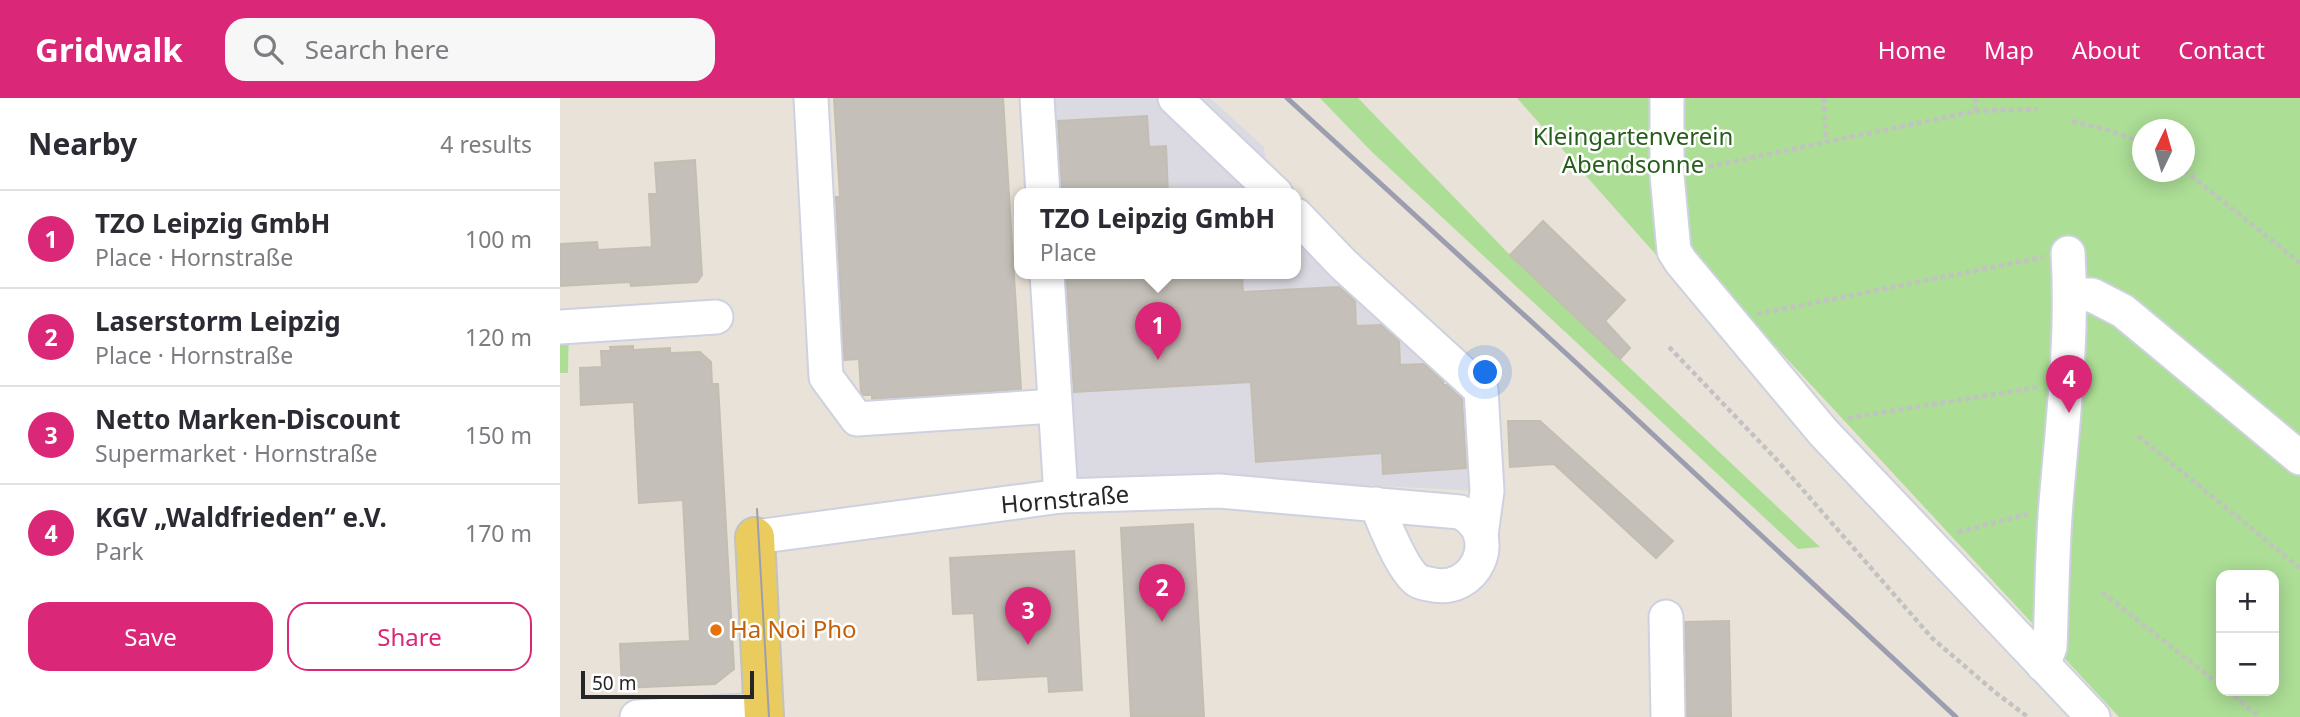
<!DOCTYPE html>
<meta charset="utf-8">
<style>
:root{--surface:#fff;--page:#f7f7f7;--text:#2b2b33;--muted:#7c7c81;--line:#e1e1e2;--accent:#db2777}
body{margin:0;font-family:"Noto Sans",sans-serif;background:var(--page);color:var(--text)}
.controls{position:absolute;right:21px;bottom:21px;display:grid;overflow:hidden;border-radius:14px;box-shadow:0 4px 18px #0003}
.controls button{width:63px;height:63px;display:grid;place-items:center;padding:0;border:0;border-bottom:2px solid var(--line);background:var(--surface);color:var(--text);font:35px sans-serif}
.compass{position:absolute;left:1572px;top:21px;width:63px;height:63px;border-radius:50%;background:var(--surface);box-shadow:0 4px 18px #0003;rotate:5deg}
.scale{position:absolute;left:21px;bottom:18px;width:173px;box-sizing:border-box;padding-left:7px;border:4px solid #262626;border-top:0;font-size:19px;line-height:24px;white-space:nowrap;color:#262626;-webkit-text-stroke:5px #fff;paint-order:stroke}
.you{position:absolute;left:926px;top:275px;width:24px;height:24px;margin:-18px;border:5px solid #fff;border-radius:50%;background:#1a73e8;box-shadow:0 0 0 10px #1a73e833}
.badge{display:grid;place-items:center;width:46px;height:46px;border-radius:50%;background:var(--accent);color:#fff;font-size:23px;font-weight:700}
.pin{position:absolute;translate:-50% -58px;filter:drop-shadow(0 2px 4px #0008)}
.pin::after{content:'';position:absolute;top:37px;width:24px;height:21px;background:inherit;clip-path:polygon(0 0,100% 0,50% 100%)}
.popup{position:absolute;left:454px;top:90px;width:287px;height:91px;box-sizing:border-box;display:grid;place-content:center;border-radius:14px;background:var(--surface);filter:drop-shadow(0 2px 5px #0005);font-size:23px;white-space:nowrap;color:var(--muted)}
.popup b{font-size:26px;color:var(--text)}
.popup::after{content:'';position:absolute;left:50%;top:100%;margin-left:-14px;border:14px solid transparent;border-top-color:var(--surface)}
.list{margin:0;padding:0;list-style:none}
h2{display:flex;justify-content:space-between;align-items:center;height:91px;margin:0;padding:0 28px;font-size:30px}
h2 small{font-size:23px;font-weight:400;color:var(--muted)}
.list li{display:grid;grid-template-columns:46px 1fr auto;gap:21px;align-items:center;box-sizing:border-box;height:98px;padding:0 28px;border-top:2px solid var(--line)}
.list b{display:block;font-size:26px;white-space:nowrap}
.list p{margin:0;font-size:23px;white-space:nowrap;color:var(--muted)}
.list em{font-size:23px;font-style:normal;color:var(--muted)}
.actions{display:flex;gap:14px;padding:21px 28px}
.actions a{flex:1;padding:16px 0;border:2px solid var(--accent);border-radius:21px;text-align:center;font-size:24px;color:var(--accent)}
.actions .main{background:var(--accent);color:#fff}
.icon{flex:none;width:38px;height:38px;fill:none;stroke:currentColor;stroke-width:2;stroke-linecap:round;stroke-linejoin:round}
.map{position:relative;flex:none;width:1740px;height:619px;overflow:hidden}
header{display:flex;align-items:center;gap:42px;box-sizing:border-box;height:98px;padding:0 35px;background:var(--accent);color:#fff}
header strong{font-size:33px}
nav{display:flex;gap:38px;margin-inline-start:auto;font-size:24px}
.search{width:490px;height:63px;background:var(--page);display:flex;align-items:center;gap:18px;box-sizing:border-box;padding:0 24px;border-radius:21px;color:var(--muted);font-size:26px}
main{display:flex}
aside{flex:1;background:var(--surface)}
.map>svg:first-child{display:block}
.industrial{fill:#dbd9e1}
.green{fill:#acde96;fill-rule:evenodd}
.building{fill:#c4bfb8;stroke:#c4beb2;stroke-width:2}
.lines{fill:none;stroke-linecap:round;stroke-linejoin:round}
.minor-casing{stroke:#ced1df;stroke-width:37}
.major-casing{stroke:#c2c2c2;stroke-width:42}
.path{stroke:#c2c2c2;stroke-width:4.5;stroke-dasharray:5 3.5;stroke-linecap:butt}
.minor{stroke:#fff;stroke-width:33}
.major{stroke:#e9cc5d;stroke-width:38}
.tram{stroke:#9c9eb0;stroke-width:2}
.rail{stroke:#9c9eb0;stroke-width:5}
.food-dot{fill:#e8710a;stroke:#fff;stroke-width:2.5}
.labels{text-anchor:middle;stroke-width:5;stroke-linejoin:round;paint-order:stroke}
.park-label{font-size:24px;fill:#285e1c;stroke:#fff}
.street-label{font-size:24px;fill:#262626;stroke:#fff}
.food-label{font-size:24px;fill:#c56008;stroke:#fff;text-anchor:start}
</style>
<header>
<strong>Gridwalk</strong>
<div class="search"><svg class="icon" aria-label="search" viewBox="0 0 24 24"><circle cx="10" cy="10" r="6"/><path d="M15 15l6 6"/></svg>Search here</div>
<nav><a>Home</a><a>Map</a><a>About</a><a>Contact</a></nav>
</header>
<main>
<aside>
<h2>Nearby<small>4 results</small></h2>
<ul class="list">
<li><span class="badge">1</span><div><b>TZO Leipzig GmbH</b><p>Place · Hornstraße</p></div><em>100 m</em></li>
<li><span class="badge">2</span><div><b>Laserstorm Leipzig</b><p>Place · Hornstraße</p></div><em>120 m</em></li>
<li><span class="badge">3</span><div><b>Netto Marken-Discount</b><p>Supermarket · Hornstraße</p></div><em>150 m</em></li>
<li><span class="badge">4</span><div><b>KGV „Waldfrieden“ e.V.</b><p>Park</p></div><em>170 m</em></li>
</ul>
<div class="actions"><a class="main">Save</a><a>Share</a></div>
</aside>
<div class="map">
<svg width="1740" height="619" viewBox="0 0 1740 619">
<rect width="100%" height="100%" fill="#e9e2d8"/>
<g class="industrial">
<path d="M 490,0 L 650,0 L 704,49 L 707,75 L 730,96 L 496,96 Z"/>
<path d="M 736,102 L 934,281 L 941,394 L 642,379 L 514,385 L 501,176 L 736,176 Z"/>
</g>
<g class="green">
<path d="M 760,0 L 798,0 L 950,157 L 1260,449 L 1238,451 L 811,53 Z"/>
<path d="M 957,0 L 1740,0 L 1740,619 L 1559,619 L 1127,153 L 1107,152 L 1098,159 ZM 1582,32 L 1624,32 L 1624,74 L 1582,74 ZM 1661,477 L 1714,477 L 1714,593 L 1661,593 Z"/>
<path d="M 0,222 L 9,222 L 8,275 L 0,275 Z"/>
</g>
<g class="building">
<path d="M 274,0 L 443,0 L 461,291 L 312,301 L 312,297 L 303,297 L 301,294 L 299,261 L 284,262 L 276,99 L 280,99 Z"/>
<path d="M 587,18 L 589,49 L 606,48 L 608,96 L 502,96 L 498,23 Z"/>
<path d="M 135,62 L 142,177 L 137,184 L 71,188 L 70,184 L 0,188 L 0,146 L 37,144 L 38,152 L 92,149 L 89,96 L 97,96 L 95,65 Z"/>
<path d="M 983,123 L 1065,202 L 1045,223 L 1070,250 L 1060,261 L 950,157 Z"/>
<path d="M 506,176 L 682,176 L 683,194 L 779,189 L 795,203 L 796,228 L 821,227 L 839,243 L 840,267 L 864,266 L 883,283 L 883,287 L 887,287 L 902,301 L 906,370 L 823,376 L 822,355 L 696,364 L 691,284 L 514,294 Z"/>
<path d="M 73,248 L 73,252 L 110,250 L 110,255 L 140,254 L 151,264 L 152,286 L 158,286 L 174,571 L 155,586 L 62,590 L 60,546 L 130,543 L 123,402 L 79,405 L 74,304 L 21,307 L 20,270 L 42,269 L 41,253 L 51,253 L 50,249 Z"/>
<path d="M 948,323 L 980,323 L 1113,443 L 1096,460 L 994,366 L 950,369 Z"/>
<path d="M 633,426 L 644,619 L 571,619 L 561,430 Z"/>
<path d="M 514,453 L 522,592 L 489,594 L 488,578 L 418,582 L 414,515 L 393,516 L 390,460 Z"/>
<path d="M 1169,523 L 1171,619 L 1127,619 L 1125,524 Z"/>
</g>
<g class="lines">
<g class="minor-casing">
<g id="minor">
<path d="M 251,0 L 266,279 L 297,321 L 495,308"/>
<path d="M 477,0 L 483,96"/>
<path d="M 615,0 L 716,96"/>
<path d="M 1107,0 L 1107,77 L 1114,153 L 1121,164 L 1263,334 L 1533,619"/>
<path d="M 736,117 L 783,166 L 921,292 L 927,393 L 921,437"/>
<path d="M 487,176 L 501,398"/>
<path d="M 1510,197 L 1532,197 L 1563,213 L 1740,360"/>
<path d="M 0,229 L 156,219"/>
<path d="M 195,439 L 501,398 L 659,393 L 900,414 C 944,436 916,499 869,486 C 868,486 859,484 858,483 C 842,472 824,425 816,406"/>
<path d="M 1106,519 L 1108,619"/>
<path d="M 1483,567 L 1490,549 C 1492,501 1492,453 1496,405 C 1503,322 1513,239 1508,155"/>
<path d="M 77,619 L 204,612"/>
</g>
</g>
<g class="major-casing">
<path id="major" d="M 195,439 L 204,619"/>
</g>
<g class="path">
<path d="M 1264,0 L 1266,44"/>
<path d="M 1415,0 L 1416,13"/>
<path d="M 1512,23 L 1548,32 L 1582,44"/>
<path d="M 1132,72 L 1416,13 L 1477,11"/>
<path d="M 1624,72 L 1740,165"/>
<path d="M 1197,216 L 1484,159"/>
<path d="M 1109,249 L 1216,361 L 1372,540 L 1436,595 L 1468,619"/>
<path d="M 1288,320 L 1480,289"/>
<path d="M 1578,338 L 1740,470"/>
<path d="M 1398,434 L 1468,416"/>
<path d="M 1542,494 L 1661,588"/>
<path d="M 1667,593 L 1700,619"/>
</g>
<use href="#minor" class="minor"/>
<use href="#major" class="major"/>
<path class="tram" d="M 197,411 L 209,619"/>
<path class="rail" d="M 727,0 L 1011,260 L 1396,619"/>
</g>
<circle class="food-dot" cx="156" cy="532" r="7"/>
<g class="labels">
<g class="park-label">
<text x="1073" y="47">Kleingartenverein<tspan x="1073" dy="28">Abendsonne</tspan></text>
</g>
<g class="street-label">
<text transform="translate(505 402) rotate(-5)" y="8">Hornstraße</text>
</g>
<g class="food-label">
<text x="170" y="540">Ha Noi Pho</text>
</g>
</g>
</svg>
<div class="controls">
<button>+</button>
<button>−</button>
</div>
<svg class="compass" viewBox="-18 -18 36 36"><path d="M0-13l5 13h-10z" fill="#e53935"/><path d="M0 13l5-13h-10z" fill="#7c7c81"/></svg>
<div class="scale">50 m</div>
<div class="you"></div>
<div class="pin badge" style="left:598px;top:262px">1</div>
<div class="popup"><b>TZO Leipzig GmbH</b>Place</div>
<div class="pin badge" style="left:602px;top:524px">2</div>
<div class="pin badge" style="left:468px;top:547px">3</div>
<div class="pin badge" style="left:1509px;top:315px">4</div>
</div>
</main>
